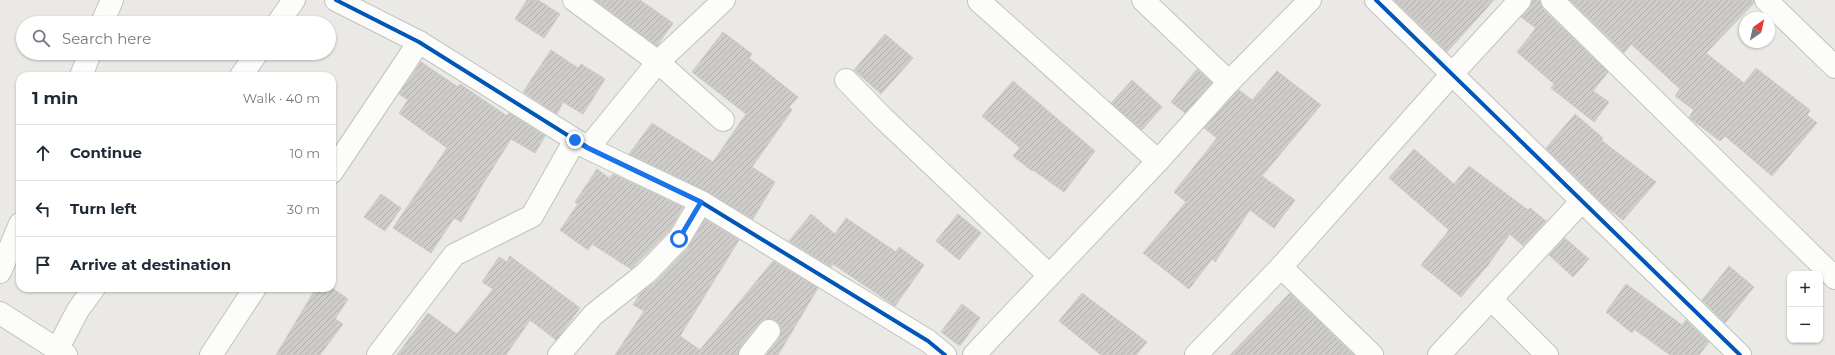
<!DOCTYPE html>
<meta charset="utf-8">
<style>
:root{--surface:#fff;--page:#f2f2f3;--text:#1f2937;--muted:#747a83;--line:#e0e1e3}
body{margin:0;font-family:Montserrat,sans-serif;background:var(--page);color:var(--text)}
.controls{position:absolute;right:12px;bottom:12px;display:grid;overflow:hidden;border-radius:8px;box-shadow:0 1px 3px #0004}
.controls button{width:36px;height:36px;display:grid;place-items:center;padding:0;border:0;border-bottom:1px solid var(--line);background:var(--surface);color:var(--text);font:20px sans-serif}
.compass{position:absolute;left:1739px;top:12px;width:36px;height:36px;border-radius:50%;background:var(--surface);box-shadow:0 1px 3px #0004;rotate:34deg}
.stop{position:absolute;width:12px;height:12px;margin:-9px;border:3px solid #1a73e8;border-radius:50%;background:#fff}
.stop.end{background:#1a73e8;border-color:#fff;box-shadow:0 1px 4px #0008}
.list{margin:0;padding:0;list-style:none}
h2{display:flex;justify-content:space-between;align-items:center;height:52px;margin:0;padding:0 16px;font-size:17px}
h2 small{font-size:13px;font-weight:400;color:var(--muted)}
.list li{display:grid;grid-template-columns:26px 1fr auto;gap:12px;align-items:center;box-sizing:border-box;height:56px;padding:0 16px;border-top:1px solid var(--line)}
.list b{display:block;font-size:15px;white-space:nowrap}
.list em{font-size:13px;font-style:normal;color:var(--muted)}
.icon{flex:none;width:22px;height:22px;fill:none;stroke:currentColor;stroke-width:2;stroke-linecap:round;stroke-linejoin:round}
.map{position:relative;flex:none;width:1835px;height:355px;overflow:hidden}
.search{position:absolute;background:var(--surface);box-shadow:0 1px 3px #0004;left:16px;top:16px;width:320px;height:44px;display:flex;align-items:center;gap:10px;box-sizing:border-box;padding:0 14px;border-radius:22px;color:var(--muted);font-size:15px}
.panel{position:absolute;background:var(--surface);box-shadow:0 1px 3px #0004;left:16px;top:72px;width:320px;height:220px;border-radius:12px}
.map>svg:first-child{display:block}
.building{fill:url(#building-hatch);stroke:#cdcbc7}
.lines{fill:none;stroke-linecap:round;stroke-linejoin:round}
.minor-casing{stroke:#c3c2c1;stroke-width:24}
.minor{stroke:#fcfcfb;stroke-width:22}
.cycleway-casing{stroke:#fff;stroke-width:6}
.cycleway{stroke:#0057b8;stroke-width:4}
.route{stroke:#1a73e8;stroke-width:5}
</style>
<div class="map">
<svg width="1835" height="355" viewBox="0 0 1835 355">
<defs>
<pattern id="building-hatch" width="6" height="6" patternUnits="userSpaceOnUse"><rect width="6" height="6" fill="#cecdca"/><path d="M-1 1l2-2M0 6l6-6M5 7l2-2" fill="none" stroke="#b0afad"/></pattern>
</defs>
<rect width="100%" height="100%" fill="#eae9e5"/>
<g class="building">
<path d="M 527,0 L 538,0 L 560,14 L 544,38 L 515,19 Z"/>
<path d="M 595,0 L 640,0 L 673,23 L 657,46 Z"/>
<path d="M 1394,0 L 1494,0 L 1447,52 Z"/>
<path d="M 1532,0 L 1540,0 L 1543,9 L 1608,72 L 1593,91 L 1609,102 L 1594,122 L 1551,88 L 1554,84 L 1517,52 L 1536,28 L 1521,17 L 1529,8 Z"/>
<path d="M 1570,0 L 1754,0 L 1754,3 L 1706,53 L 1744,83 L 1756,68 L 1810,110 L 1807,115 L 1817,123 L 1772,176 L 1725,136 L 1720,141 L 1691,119 L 1689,117 L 1694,110 L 1675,96 L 1680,89 L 1631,44 L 1624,53 Z"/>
<path d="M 723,32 L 752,54 L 749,58 L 798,97 L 789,107 L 792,110 L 752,167 L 775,182 L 753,219 L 706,191 L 629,154 L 652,123 L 713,162 L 746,114 L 692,72 Z"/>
<path d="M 885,34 L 913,58 L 881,94 L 854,70 Z"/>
<path d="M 551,50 L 578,68 L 581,64 L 605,79 L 583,114 L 563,102 L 557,114 L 523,92 Z"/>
<path d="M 421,62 L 458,87 L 460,84 L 507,116 L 509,113 L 545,136 L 535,153 L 511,139 L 479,190 L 480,190 L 461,222 L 454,218 L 431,253 L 393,228 L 447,148 L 399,113 L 408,100 L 399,94 Z"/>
<path d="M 1197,69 L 1212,83 L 1185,113 L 1171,102 Z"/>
<path d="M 1277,71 L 1321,105 L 1262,176 L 1295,200 L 1274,228 L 1250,210 L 1215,262 L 1212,259 L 1189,289 L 1143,253 L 1186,202 L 1174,192 L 1217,138 L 1204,128 L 1239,90 L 1252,100 Z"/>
<path d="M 1132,80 L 1162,107 L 1142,130 L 1111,103 Z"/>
<path d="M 1013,81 L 1095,151 L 1064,192 L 1033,170 L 1032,171 L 1013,156 L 1020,148 L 982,116 Z"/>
<path d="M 1575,114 L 1603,138 L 1601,140 L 1656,182 L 1623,220 L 1606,207 L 1546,148 Z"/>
<path d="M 1414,149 L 1454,184 L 1469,166 L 1528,210 L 1530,208 L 1546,221 L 1523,246 L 1510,234 L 1488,265 L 1461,297 L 1421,265 L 1449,230 L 1389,178 Z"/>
<path d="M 597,169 L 609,178 L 613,174 L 683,207 L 669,231 L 631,269 L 592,244 L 588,250 L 560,230 L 578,204 L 575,202 Z"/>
<path d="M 381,194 L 401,208 L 385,231 L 364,217 Z"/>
<path d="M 811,214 L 835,234 L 846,218 L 896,252 L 899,247 L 924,265 L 895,306 L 833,264 L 831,267 L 789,241 Z"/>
<path d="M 958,214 L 981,233 L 959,260 L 936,241 Z"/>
<path d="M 705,219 L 739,240 L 680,336 L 700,350 L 773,261 L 818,288 L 778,355 L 766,355 L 779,339 L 781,332 L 781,327 L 777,321 L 770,319 L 764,320 L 759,323 L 740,347 L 738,355 L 615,355 L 644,311 L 633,305 L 640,294 L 655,282 L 688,248 Z"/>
<path d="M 1565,238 L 1589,259 L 1573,277 L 1549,255 Z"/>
<path d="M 510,256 L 580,308 L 556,340 L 530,320 L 506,355 L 397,355 L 428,313 L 457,334 L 493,289 L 482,282 L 499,257 L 507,262 Z"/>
<path d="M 1729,266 L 1754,287 L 1725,323 L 1702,300 Z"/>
<path d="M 1626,284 L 1682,325 L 1686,320 L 1709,342 L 1699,355 L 1670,355 L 1634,329 L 1632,333 L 1606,312 Z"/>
<path d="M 316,288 L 332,288 L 348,299 L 335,319 L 343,324 L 320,355 L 276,355 Z"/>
<path d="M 1082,293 L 1147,342 L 1136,355 L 1101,355 L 1059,321 Z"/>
<path d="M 1290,293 L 1354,355 L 1230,355 Z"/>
<path d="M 962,304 L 980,318 L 960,346 L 941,332 Z"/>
</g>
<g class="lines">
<g class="minor-casing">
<g id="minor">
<path d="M 336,0 L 419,42 L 588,148 L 701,202 L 928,341 L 945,355"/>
<path d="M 574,0 L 658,62 L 723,120"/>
<path d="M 1143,0 L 1229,82"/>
<path d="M 1376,0 L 1740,355"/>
<path d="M 1552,0 L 1835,278"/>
<path d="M 1766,0 L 1835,67"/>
<path d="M 979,1 L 1158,161"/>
<path d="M 102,23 L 112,0"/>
<path d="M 278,23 L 294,0"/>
<path d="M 81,76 L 90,53"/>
<path d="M 241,76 L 257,53"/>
<path d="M 846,80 L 883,118 L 1049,275"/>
<path d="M 588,148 L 658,62 L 724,0"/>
<path d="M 332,172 L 419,42"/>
<path d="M 1281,267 L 1372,355"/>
<path d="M 0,272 L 20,224"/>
<path d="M 1491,299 L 1547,355"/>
<path d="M 0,313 L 66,355"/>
<path d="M 57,350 L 78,310 L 94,288"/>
<path d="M 211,355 L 255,288"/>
<path d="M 378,355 L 454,255 L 532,216 L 575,140"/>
<path d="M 559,355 L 593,315 L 646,273 L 679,239 L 701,202"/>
<path d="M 750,355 L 769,331"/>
<path d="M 974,355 L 1158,161 L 1229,82 L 1310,0"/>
<path d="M 1196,355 L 1281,267 L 1452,74 L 1520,0"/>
<path d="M 1439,355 L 1582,201"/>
</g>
</g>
<use href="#minor" class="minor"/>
<g class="cycleway-casing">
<g id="cycleway">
<path d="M 336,0 L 419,42 L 588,148 L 701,202 L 928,341 L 945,355"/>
<path d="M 1376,0 L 1740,355"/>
</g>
</g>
<use href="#cycleway" class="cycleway"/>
</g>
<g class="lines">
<path class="route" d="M 575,140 L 588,148 L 701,202 L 679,239"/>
</g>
</svg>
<div class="controls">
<button>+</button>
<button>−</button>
</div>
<svg class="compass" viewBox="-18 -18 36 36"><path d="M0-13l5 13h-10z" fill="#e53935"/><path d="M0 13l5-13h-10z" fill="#747a83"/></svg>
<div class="stop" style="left:679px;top:239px"></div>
<div class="stop end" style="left:575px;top:140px"></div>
<div class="search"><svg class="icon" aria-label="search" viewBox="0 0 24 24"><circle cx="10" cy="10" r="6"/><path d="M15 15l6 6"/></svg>Search here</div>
<section class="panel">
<h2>1 min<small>Walk · 40 m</small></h2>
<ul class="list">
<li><svg class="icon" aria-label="ahead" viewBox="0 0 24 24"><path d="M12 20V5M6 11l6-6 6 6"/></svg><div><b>Continue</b></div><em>10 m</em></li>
<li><svg class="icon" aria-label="left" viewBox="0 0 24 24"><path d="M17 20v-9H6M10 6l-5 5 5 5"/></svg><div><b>Turn left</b></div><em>30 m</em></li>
<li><svg class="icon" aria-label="arrive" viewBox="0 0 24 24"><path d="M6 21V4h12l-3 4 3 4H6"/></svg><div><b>Arrive at destination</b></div></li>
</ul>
</section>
</div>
